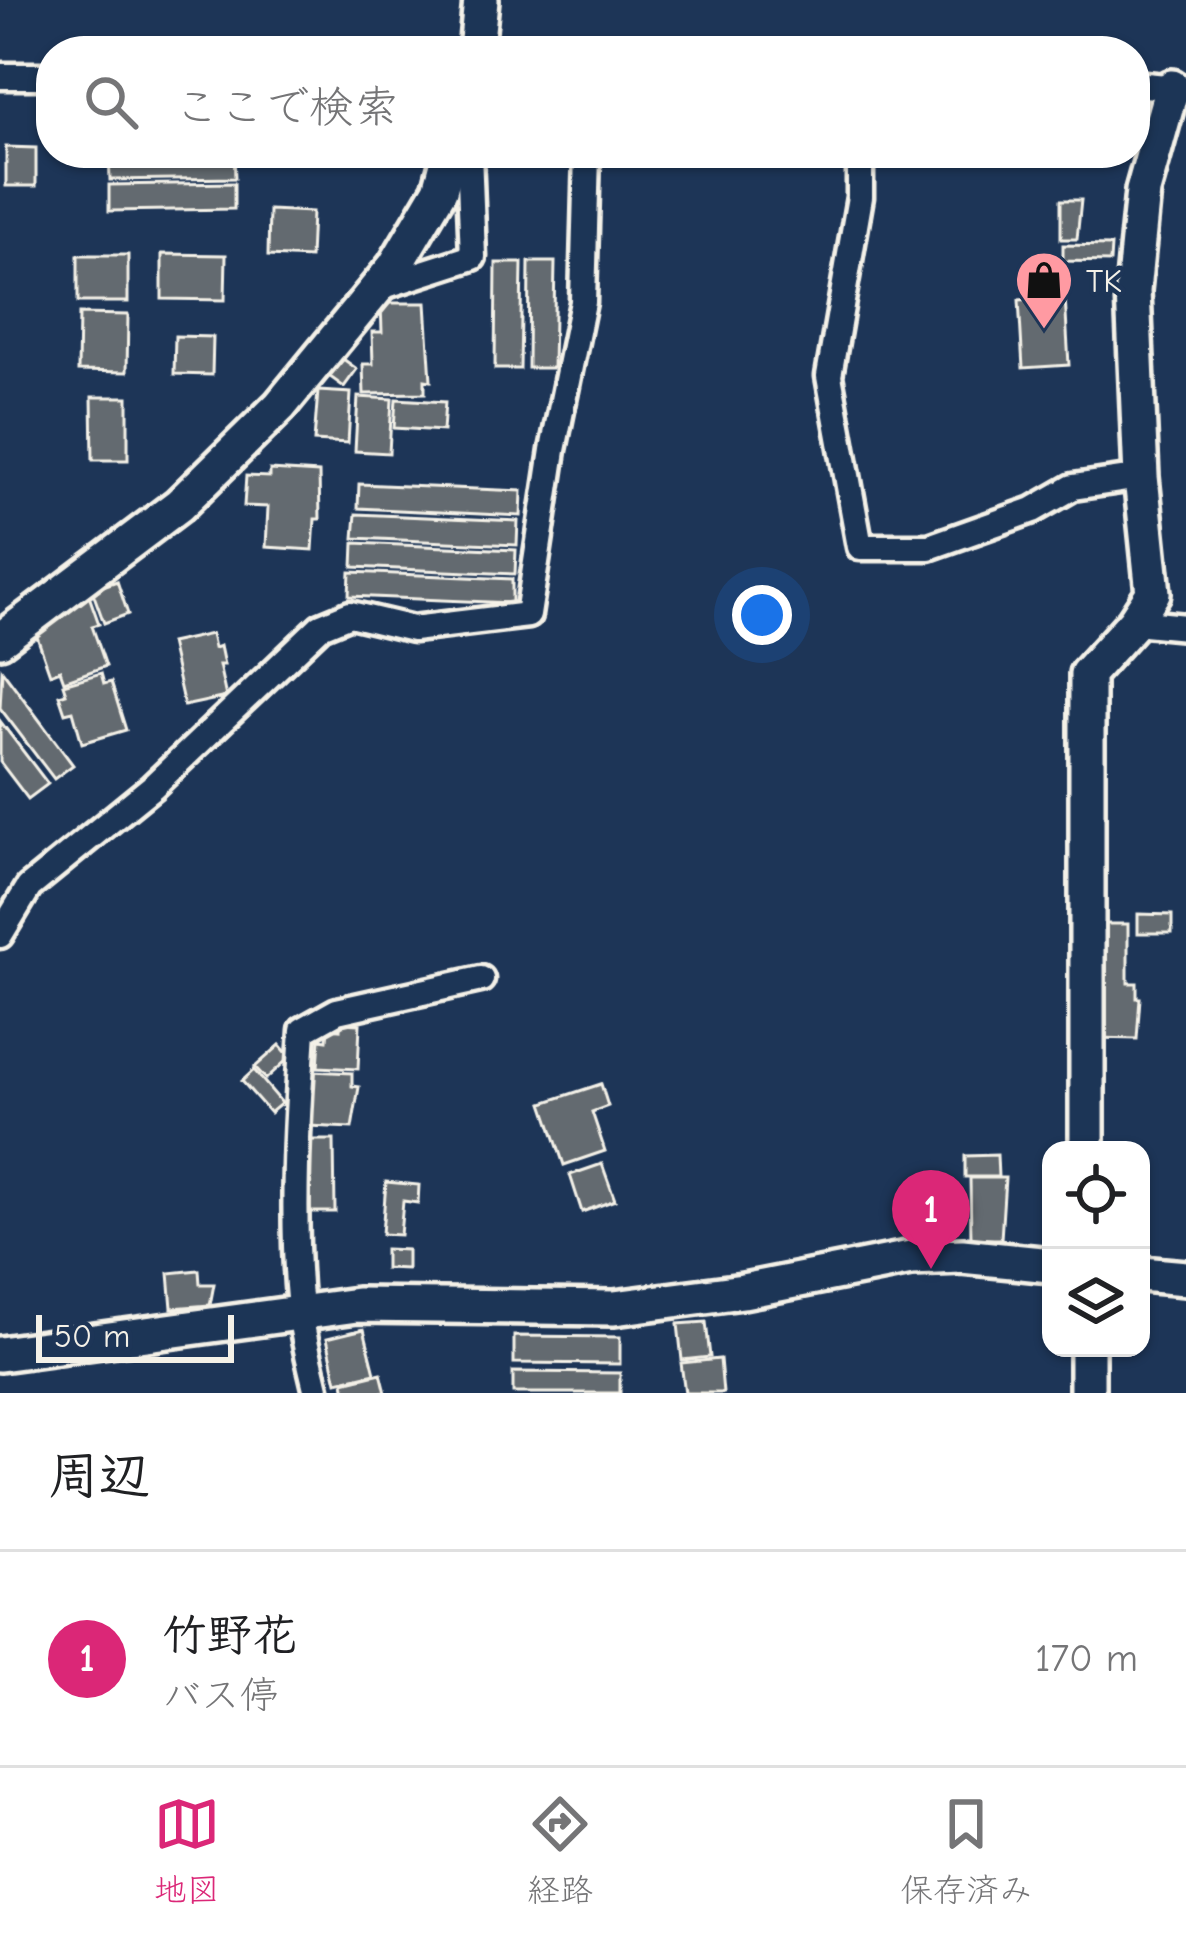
<!DOCTYPE html>
<html lang="ja">
<meta charset="utf-8">
<style>
:root{--surface:#fff;--page:#f2f2f2;--text:#202124;--muted:#757577;--line:#e0e0e0;--accent:#db2777}
body{margin:0;font-family:"Comic Neue","Klee One",sans-serif;background:var(--page);color:var(--text)}
.controls{position:absolute;right:36px;bottom:36px;display:grid;overflow:hidden;border-radius:24px;box-shadow:0 3px 9px #0004}
.controls button{width:108px;height:108px;display:grid;place-items:center;padding:0;border:0;border-bottom:3px solid var(--line);background:var(--surface);color:var(--text);font:60px sans-serif}
.scale{position:absolute;left:36px;bottom:30px;width:198px;box-sizing:border-box;padding-left:12px;border:6px solid #f4f1e8;border-top:0;font-size:33px;line-height:42px;white-space:nowrap;color:#f4f1e8;-webkit-text-stroke:9px #1d3557;paint-order:stroke}
.you{position:absolute;left:762px;top:615px;width:42px;height:42px;margin:-30px;border:9px solid #fff;border-radius:50%;background:#1a73e8;box-shadow:0 0 0 18px #1a73e833}
.badge{display:grid;place-items:center;width:78px;height:78px;border-radius:50%;background:var(--accent);color:#fff;font-size:39px;font-weight:700}
.pin{position:absolute;translate:-50% -99px;filter:drop-shadow(0 3px 6px #0008)}
.pin::after{content:'';position:absolute;top:63px;width:42px;height:36px;background:inherit;clip-path:polygon(0 0,100% 0,50% 100%)}
.list{margin:0;padding:0;list-style:none}
h2{display:flex;justify-content:space-between;align-items:center;height:156px;margin:0;padding:0 48px;font-size:51px}
h2 small{font-size:39px;font-weight:400;color:var(--muted)}
.list li{display:grid;grid-template-columns:78px 1fr auto;gap:36px;align-items:center;box-sizing:border-box;height:216px;padding:0 48px;border-top:3px solid var(--line)}
.list b{display:block;font-size:45px;white-space:nowrap}
.list p{margin:0;font-size:39px;white-space:nowrap;color:var(--muted)}
.list em{font-size:39px;font-style:normal;color:var(--muted)}
.icon{flex:none;width:66px;height:66px;fill:none;stroke:currentColor;stroke-width:2;stroke-linecap:round;stroke-linejoin:round}
.map{position:relative;flex:none;width:1186px;height:1393px;overflow:hidden}
.search{position:absolute;background:var(--surface);box-shadow:0 3px 9px #0004;left:36px;right:36px;top:36px;height:132px;display:flex;align-items:center;gap:30px;box-sizing:border-box;padding:0 42px;border-radius:48px;color:var(--muted);font-size:45px}
.sheet{height:372px;background:var(--surface)}
nav{display:flex;justify-content:space-around;align-items:center;box-sizing:border-box;height:168px;border-top:3px solid var(--line);background:var(--surface);font-size:33px;color:var(--muted)}
nav a{display:grid;justify-items:center;gap:6px}
nav .on{color:var(--accent)}
.map>svg:first-child{display:block}
.building{fill:#646a6f;stroke:#f4f1e8;stroke-width:3}
.lines{fill:none;stroke-linecap:round;stroke-linejoin:round}
.street-casing{stroke:#f4f1e8;stroke-width:33}
.secondary-casing{stroke:#f4f1e8;stroke-width:42}
.street{stroke:#1d3557;stroke-width:24}
.secondary{stroke:#1d3557;stroke-width:33}
.labels{text-anchor:middle;stroke-width:9;stroke-linejoin:round;paint-order:stroke}
.poi-label{font-size:33px;fill:#f4f1e8;stroke:#1d3557;text-anchor:start}
</style>
<div class="map">
<svg width="1186" height="1393" viewBox="0 0 1186 1393">
<rect width="100%" height="100%" fill="#1d3557"/>
<filter id="ink" filterUnits="userSpaceOnUse"><feTurbulence type="fractalNoise" baseFrequency=".00833" numOctaves="2"/><feDisplacementMap in="SourceGraphic" scale="24" xChannelSelector="R" yChannelSelector="G"/><feConvolveMatrix kernelMatrix="1 2 1 2 8 2 1 2 1" color-interpolation-filters="sRGB"/></filter>
<g filter="url(#ink)">
<g class="building">
<path d="M 6,147 L 36,148 L 36,186 L 6,186 Z"/>
<path d="M 234,153 L 235,178 L 110,180 L 109,154 Z"/>
<path d="M 234,183 L 234,209 L 109,211 L 109,185 Z"/>
<path d="M 1061,200 L 1081,200 L 1077,239 L 1061,239 Z"/>
<path d="M 269,210 L 312,212 L 310,258 L 268,256 Z"/>
<path d="M 1063,245 L 1111,246 L 1110,262 L 1063,261 Z"/>
<path d="M 162,254 L 226,255 L 225,300 L 162,299 Z"/>
<rect x="78" y="255" width="50" height="47"/>
<path d="M 529,262 L 555,262 L 553,368 L 528,368 Z"/>
<path d="M 496,263 L 522,263 L 520,369 L 495,369 Z"/>
<path d="M 1065,297 L 1069,365 L 1023,368 L 1019,300 Z"/>
<path d="M 381,303 L 426,303 L 431,381 L 425,380 L 425,393 L 364,394 L 363,364 L 373,364 L 372,332 L 382,332 Z"/>
<path d="M 79,314 L 128,315 L 127,372 L 78,371 Z"/>
<path d="M 175,336 L 213,337 L 212,375 L 174,374 Z"/>
<path d="M 339,356 L 357,369 L 344,387 L 326,374 Z"/>
<path d="M 318,391 L 351,393 L 348,443 L 314,441 Z"/>
<path d="M 92,397 L 128,397 L 128,460 L 93,460 Z"/>
<path d="M 358,397 L 392,399 L 389,453 L 355,451 Z"/>
<path d="M 396,399 L 445,402 L 443,431 L 394,428 Z"/>
<path d="M 270,470 L 319,473 L 320,519 L 315,519 L 313,550 L 266,547 L 268,507 L 244,506 L 246,476 L 270,477 Z"/>
<path d="M 359,484 L 522,491 L 521,516 L 358,508 Z"/>
<path d="M 356,514 L 518,521 L 517,545 L 354,538 Z"/>
<path d="M 354,543 L 516,550 L 515,574 L 353,567 Z"/>
<path d="M 350,572 L 512,579 L 512,603 L 349,596 Z"/>
<path d="M 117,581 L 128,614 L 104,623 L 92,590 Z"/>
<path d="M 88,593 L 99,624 L 92,626 L 106,666 L 64,681 L 60,670 L 50,674 L 35,631 Z"/>
<path d="M 211,634 L 214,648 L 220,646 L 224,665 L 219,665 L 226,697 L 184,706 L 170,643 Z"/>
<path d="M 2,670 L 73,765 L 54,779 L 0,708 Z"/>
<path d="M 101,673 L 104,684 L 111,682 L 126,730 L 82,743 L 73,711 L 65,713 L 59,695 L 66,693 L 63,684 Z"/>
<path d="M 0,721 L 48,784 L 28,799 L 0,762 Z"/>
<path d="M 1138,914 L 1172,915 L 1172,933 L 1138,933 Z"/>
<path d="M 1096,924 L 1128,924 L 1128,983 L 1137,983 L 1137,998 L 1140,998 L 1137,1039 L 1095,1038 Z"/>
<path d="M 340,1023 L 360,1024 L 358,1069 L 318,1067 L 320,1039 L 327,1040 L 328,1028 L 340,1029 Z"/>
<path d="M 280,1045 L 290,1057 L 266,1079 L 255,1067 Z"/>
<path d="M 254,1070 L 282,1103 L 270,1113 L 242,1081 Z"/>
<path d="M 311,1071 L 352,1073 L 352,1086 L 359,1087 L 352,1128 L 308,1126 Z"/>
<path d="M 601,1084 L 608,1106 L 592,1112 L 605,1151 L 564,1165 L 543,1103 Z"/>
<path d="M 302,1140 L 334,1140 L 335,1212 L 303,1212 Z"/>
<path d="M 997,1155 L 998,1177 L 965,1177 L 965,1156 Z"/>
<path d="M 602,1164 L 615,1200 L 582,1212 L 570,1175 Z"/>
<path d="M 970,1178 L 1005,1178 L 1001,1239 L 971,1239 Z"/>
<path d="M 386,1182 L 419,1185 L 418,1203 L 403,1201 L 400,1235 L 382,1234 Z"/>
<path d="M 385,1249 L 407,1250 L 407,1269 L 385,1268 Z"/>
<path d="M 199,1270 L 200,1284 L 214,1284 L 210,1305 L 172,1308 L 169,1273 Z"/>
<path d="M 706,1322 L 710,1357 L 682,1360 L 678,1324 Z"/>
<path d="M 364,1329 L 375,1373 L 337,1382 L 327,1338 Z"/>
<path d="M 514,1336 L 620,1337 L 620,1364 L 514,1363 Z"/>
<path d="M 720,1359 L 723,1393 L 685,1393 L 681,1363 Z"/>
<path d="M 513,1372 L 620,1373 L 620,1393 L 513,1393 Z"/>
<path d="M 381,1373 L 386,1393 L 346,1393 L 344,1382 Z"/>
</g>
<g class="lines">
<g class="street-casing">
<g id="street">
<path d="M 0,76 L 51,76"/>
<path d="M 1135,84 L 1186,89"/>
<path d="M 860,153 L 860,197 L 829,376 L 860,547 L 929,547 L 1033,510 L 1073,487 L 1141,477"/>
<path d="M 380,287 L 473,257 L 469,153"/>
<path d="M 1134,622 L 1186,627"/>
<path d="M 0,935 L 29,887 L 152,787 L 321,626 L 350,614 L 413,629 L 528,615 L 553,450 L 583,302 L 587,153"/>
<path d="M 317,1393 C 311,1366 303,1338 300,1310 C 291,1217 297,1123 303,1030 L 337,1011 L 481,979"/>
</g>
</g>
<g class="secondary-casing">
<g id="secondary">
<path d="M 476,51 L 481,0"/>
<path d="M 0,640 L 179,505 L 280,406 L 395,266 L 440,190 L 450,153"/>
<path d="M 1087,1150 L 1087,674 L 1134,622 L 1153,593 L 1141,477 L 1133,291 L 1143,191 L 1172,87"/>
<path d="M 1141,1274 L 1186,1278"/>
<path d="M 1087,1348 L 1087,1393"/>
<path d="M 0,1354 L 357,1305 L 614,1308 L 743,1291 L 911,1258 L 962,1256 L 1051,1265"/>
</g>
</g>
<use href="#street" class="street"/>
<use href="#secondary" class="secondary"/>
</g>
</g>
<defs>
<g id="shop-pin" transform="scale(3)"><path d="M0 17L-7.5 6A9.5 9.5 0 1 1 7.5 6Z" fill="#ff9aa2" stroke="#1d3557"/><path d="M-5-2.5h2.3a2.7 3.5 0 0 1 5.4 0H5L5.5 6h-11ZM-1.5-2.5h3a1.5 2.3 0 0 0-3 0Z" fill="#111"/></g>
</defs>
<g fill-rule="evenodd">
<use href="#shop-pin" x="1044" y="280"/>
</g>
<g class="labels">
<g class="poi-label">
<text x="1086" y="292">TK</text>
</g>
</g>
</svg>
<div class="controls">
<button><svg class="icon" aria-label="locate" viewBox="0 0 24 24"><circle cx="12" cy="12" r="6"/><path d="M12 2v4M12 18v4M2 12h4M18 12h4"/></svg></button>
<button><svg class="icon" aria-label="layers" viewBox="0 0 24 24"><path d="M12 4l9 5-9 5-9-5zM3 14l9 5 9-5"/></svg></button>
</div>
<div class="scale">50 m</div>
<div class="you"></div>
<div class="pin badge" style="left:931px;top:1269px">1</div>
<div class="search"><svg class="icon" aria-label="search" viewBox="0 0 24 24"><circle cx="10" cy="10" r="6"/><path d="M15 15l6 6"/></svg>ここで検索</div>
</div>
<section class="sheet">
<h2>周辺<small></small></h2>
<ul class="list">
<li><span class="badge">1</span><div><b>竹野花</b><p>バス停</p></div><em>170 m</em></li>
</ul>
</section>
<nav>
<a class="on"><svg class="icon" aria-label="map" viewBox="0 0 24 24"><path d="M3 6l6-2 6 2 6-2v14l-6 2-6-2-6 2zM9 4v14M15 6v14"/></svg>地図</a>
<a><svg class="icon" aria-label="directions" viewBox="0 0 24 24"><path d="M12 3l9 9-9 9-9-9zM9 14v-3h6M13 9l2 2-2 2"/></svg>経路</a>
<a><svg class="icon" aria-label="saved" viewBox="0 0 24 24"><path d="M7 4h10v16l-5-4-5 4z"/></svg>保存済み</a>
</nav>
